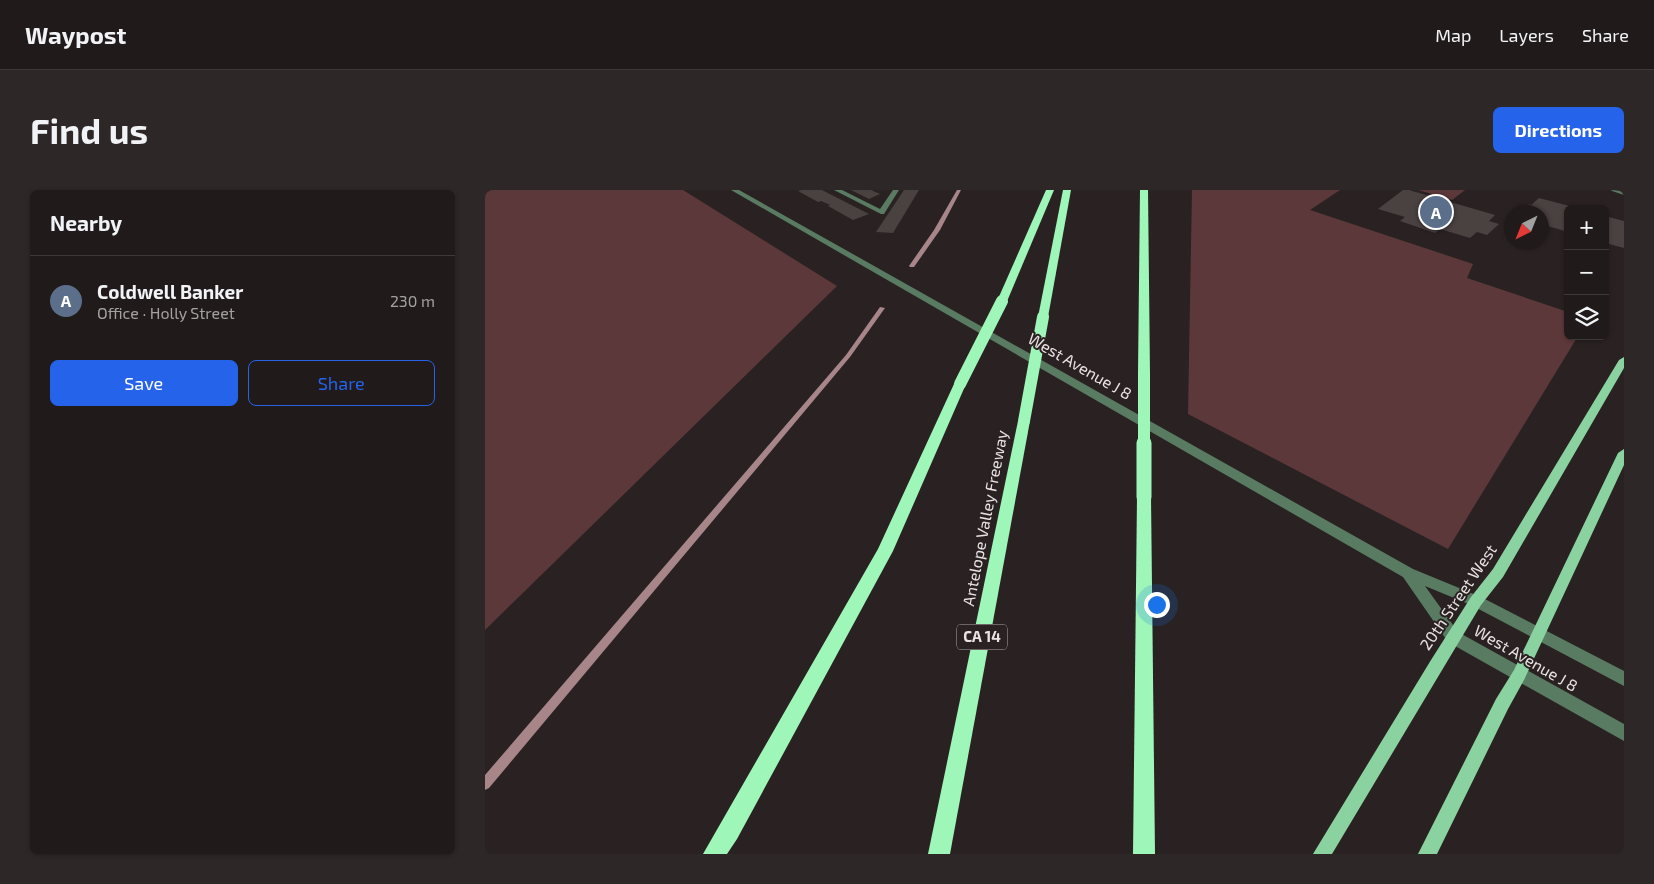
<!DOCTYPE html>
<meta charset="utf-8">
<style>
:root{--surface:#201a1a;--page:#2d2727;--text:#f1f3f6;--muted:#a2a1a2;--line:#3d3839;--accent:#2563eb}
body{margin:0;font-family:"Exo 2",sans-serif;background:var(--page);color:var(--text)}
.controls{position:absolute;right:15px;top:15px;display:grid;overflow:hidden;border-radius:8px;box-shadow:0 1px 4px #0004}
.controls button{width:45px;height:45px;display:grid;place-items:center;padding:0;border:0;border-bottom:1px solid var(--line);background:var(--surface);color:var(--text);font:25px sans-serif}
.compass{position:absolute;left:1019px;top:15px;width:45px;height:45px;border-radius:50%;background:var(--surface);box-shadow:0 1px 4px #0004;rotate:223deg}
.you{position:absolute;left:671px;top:414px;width:18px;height:18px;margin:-12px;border:4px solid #fff;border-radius:50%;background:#1a73e8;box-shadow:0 0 0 8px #1a73e833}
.badge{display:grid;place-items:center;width:32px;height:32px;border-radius:50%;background:var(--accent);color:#fff;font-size:16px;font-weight:700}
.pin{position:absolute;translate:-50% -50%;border:2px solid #fff;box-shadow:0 1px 5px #0006}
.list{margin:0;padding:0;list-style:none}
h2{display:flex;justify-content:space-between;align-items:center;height:65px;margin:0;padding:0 20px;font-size:21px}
h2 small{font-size:16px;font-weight:400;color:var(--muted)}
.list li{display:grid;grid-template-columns:32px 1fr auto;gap:15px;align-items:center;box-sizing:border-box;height:90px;padding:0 20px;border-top:1px solid var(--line)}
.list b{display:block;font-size:19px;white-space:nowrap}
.list p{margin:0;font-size:16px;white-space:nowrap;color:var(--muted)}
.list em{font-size:16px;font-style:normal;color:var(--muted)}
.actions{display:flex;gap:10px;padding:15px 20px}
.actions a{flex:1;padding:11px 0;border:1px solid var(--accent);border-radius:8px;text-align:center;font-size:18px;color:var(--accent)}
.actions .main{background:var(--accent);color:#fff}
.icon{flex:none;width:28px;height:28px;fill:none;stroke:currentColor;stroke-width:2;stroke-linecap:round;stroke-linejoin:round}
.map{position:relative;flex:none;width:1139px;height:664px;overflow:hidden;border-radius:8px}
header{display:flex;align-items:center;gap:30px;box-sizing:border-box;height:70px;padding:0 25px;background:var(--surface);border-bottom:1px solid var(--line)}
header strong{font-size:24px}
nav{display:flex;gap:28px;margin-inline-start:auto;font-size:18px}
.intro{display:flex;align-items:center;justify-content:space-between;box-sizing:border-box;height:120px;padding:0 30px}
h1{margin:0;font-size:35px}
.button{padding:12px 22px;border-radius:8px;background:var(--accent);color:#fff;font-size:18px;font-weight:700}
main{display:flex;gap:30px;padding:0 30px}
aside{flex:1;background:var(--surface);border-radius:8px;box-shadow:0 1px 4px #0004}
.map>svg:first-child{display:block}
.green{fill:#5d383a}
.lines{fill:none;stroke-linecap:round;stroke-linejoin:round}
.stream{fill:#a78588;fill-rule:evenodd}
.building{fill:#4a4141}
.minor{fill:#597b62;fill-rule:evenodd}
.major{fill:#8ad3a0;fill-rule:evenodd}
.highway{fill:#9ef6b8;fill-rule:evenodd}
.highway-bridge-far2{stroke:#9ef6b8;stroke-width:9}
.highway-bridge-far1{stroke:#9ef6b8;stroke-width:12}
.highway-bridge{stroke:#9ef6b8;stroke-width:15}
.labels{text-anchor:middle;stroke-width:4;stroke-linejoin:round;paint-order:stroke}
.shield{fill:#2a2222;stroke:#b0a9aa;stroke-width:1}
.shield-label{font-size:15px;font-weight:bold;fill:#e9e3e4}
.street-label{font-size:16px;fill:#e9e3e4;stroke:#2a2222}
</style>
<header>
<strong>Waypost</strong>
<nav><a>Map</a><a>Layers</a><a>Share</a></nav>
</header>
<div class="intro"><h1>Find us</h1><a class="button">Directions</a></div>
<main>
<aside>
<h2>Nearby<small></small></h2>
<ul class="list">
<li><span class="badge" style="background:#5c6f8a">A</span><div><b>Coldwell Banker</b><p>Office · Holly Street</p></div><em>230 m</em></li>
</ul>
<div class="actions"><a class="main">Save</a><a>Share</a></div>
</aside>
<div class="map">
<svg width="1139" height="664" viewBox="0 0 1139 664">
<rect width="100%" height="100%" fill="#2a2222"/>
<g class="green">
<path d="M 0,0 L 198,0 L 352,96 L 0,440 Z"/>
<path d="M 707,0 L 855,0 L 825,20 L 988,74 L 982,88 L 1083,122 L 1083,146 L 1093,146 L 963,359 L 703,224 Z"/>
<path d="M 933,0 L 980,0 L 967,10 Z"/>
</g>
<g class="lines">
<g class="stream">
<path d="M 472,0 L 476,0 L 455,40 L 429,77 L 425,77 L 424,76 L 449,40 Z"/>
<path d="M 395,117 L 400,118 L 365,167 L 4,598 L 0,600 L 0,585 L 361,165 Z"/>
</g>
</g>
<g class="building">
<path d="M 317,0 L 337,0 L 384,24 L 368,30 L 343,16 L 345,15 L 336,11 L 333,12 L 313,1 Z"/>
<path d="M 366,0 L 386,0 L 395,4 L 384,9 Z"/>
<path d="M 419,0 L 434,0 L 408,43 L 391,42 Z"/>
<path d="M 918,0 L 924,0 L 1010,25 L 1004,31 L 1014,34 L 1002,45 L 992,42 L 985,48 L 955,39 L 950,43 L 915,31 L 920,27 L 893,19 Z"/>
<path d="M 1054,8 L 1092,18 L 1083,19 L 1083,42 L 1056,34 L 1056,22 L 1039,22 L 1044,14 L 1046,15 Z"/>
<path d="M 1120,26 L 1139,31 L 1139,58 L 1120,53 Z"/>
</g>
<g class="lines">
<g class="minor">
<path d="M 246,0 L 254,0 L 928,379 L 996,407 L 1139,481 L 1139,496 L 986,415 L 940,396 L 973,442 L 1139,534 L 1139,551 L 963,452 L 918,387 Z"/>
<path d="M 349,0 L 357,0 L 395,19 L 408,0 L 414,0 L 399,24 L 396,24 Z"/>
<path d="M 1126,0 L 1139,1 L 1139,5 L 1127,1 Z"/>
</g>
<g class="major">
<path d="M 1139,167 L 1139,178 L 1018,387 L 996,415 L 847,664 L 828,664 L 946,470 L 986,407 L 1008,379 L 1134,170 Z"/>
<path d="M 1139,259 L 1139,275 L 1039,490 L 1023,519 L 952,664 L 933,664 L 1011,509 L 1029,480 L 1133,263 Z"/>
</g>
<g class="highway">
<path d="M 561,0 L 569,0 L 523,109 L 518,112 L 514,111 L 513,109 Z"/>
<path d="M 578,0 L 586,0 L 563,127 L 558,130 L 553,127 Z"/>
<path d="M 655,0 L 663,0 L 665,184 L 659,188 L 653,184 Z"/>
<path d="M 475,190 L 481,194 L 408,361 L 252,649 L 242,664 L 218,664 L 393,359 L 469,194 Z"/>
<path d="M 539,227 L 545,231 L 465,664 L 443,664 L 533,231 Z"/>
<path d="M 659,302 L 664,303 L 666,307 L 670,664 L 648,664 L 652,307 L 654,303 Z"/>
</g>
<path class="highway-bridge-far2" d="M 516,112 L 518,109"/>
<g class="highway-bridge-far1">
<path d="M 659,184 L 659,254"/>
<path d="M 475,194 L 517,111"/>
<path d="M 539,231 L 558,127"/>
</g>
<path class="highway-bridge" d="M 659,253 L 659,307"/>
</g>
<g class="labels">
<rect class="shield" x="472" y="434.5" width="50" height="25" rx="4"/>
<g class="shield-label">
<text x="497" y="452">CA 14</text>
</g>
<g class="street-label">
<text transform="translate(595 176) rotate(30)" y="6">West Avenue J 8</text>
<text transform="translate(500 328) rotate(-79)" y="6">Antelope Valley Freeway</text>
<text transform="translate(973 407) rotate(-56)" y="6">20th Street West</text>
<text transform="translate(1041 468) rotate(30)" y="6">West Avenue J 8</text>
</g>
</g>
</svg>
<div class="controls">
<button>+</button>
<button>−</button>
<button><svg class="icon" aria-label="layers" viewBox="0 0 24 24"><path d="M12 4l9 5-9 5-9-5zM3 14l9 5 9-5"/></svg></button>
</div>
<svg class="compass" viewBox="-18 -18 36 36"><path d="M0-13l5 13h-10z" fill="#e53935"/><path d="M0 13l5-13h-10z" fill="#a2a1a2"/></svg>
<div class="you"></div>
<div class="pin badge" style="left:951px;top:22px;background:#5c6f8a">A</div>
</div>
</main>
